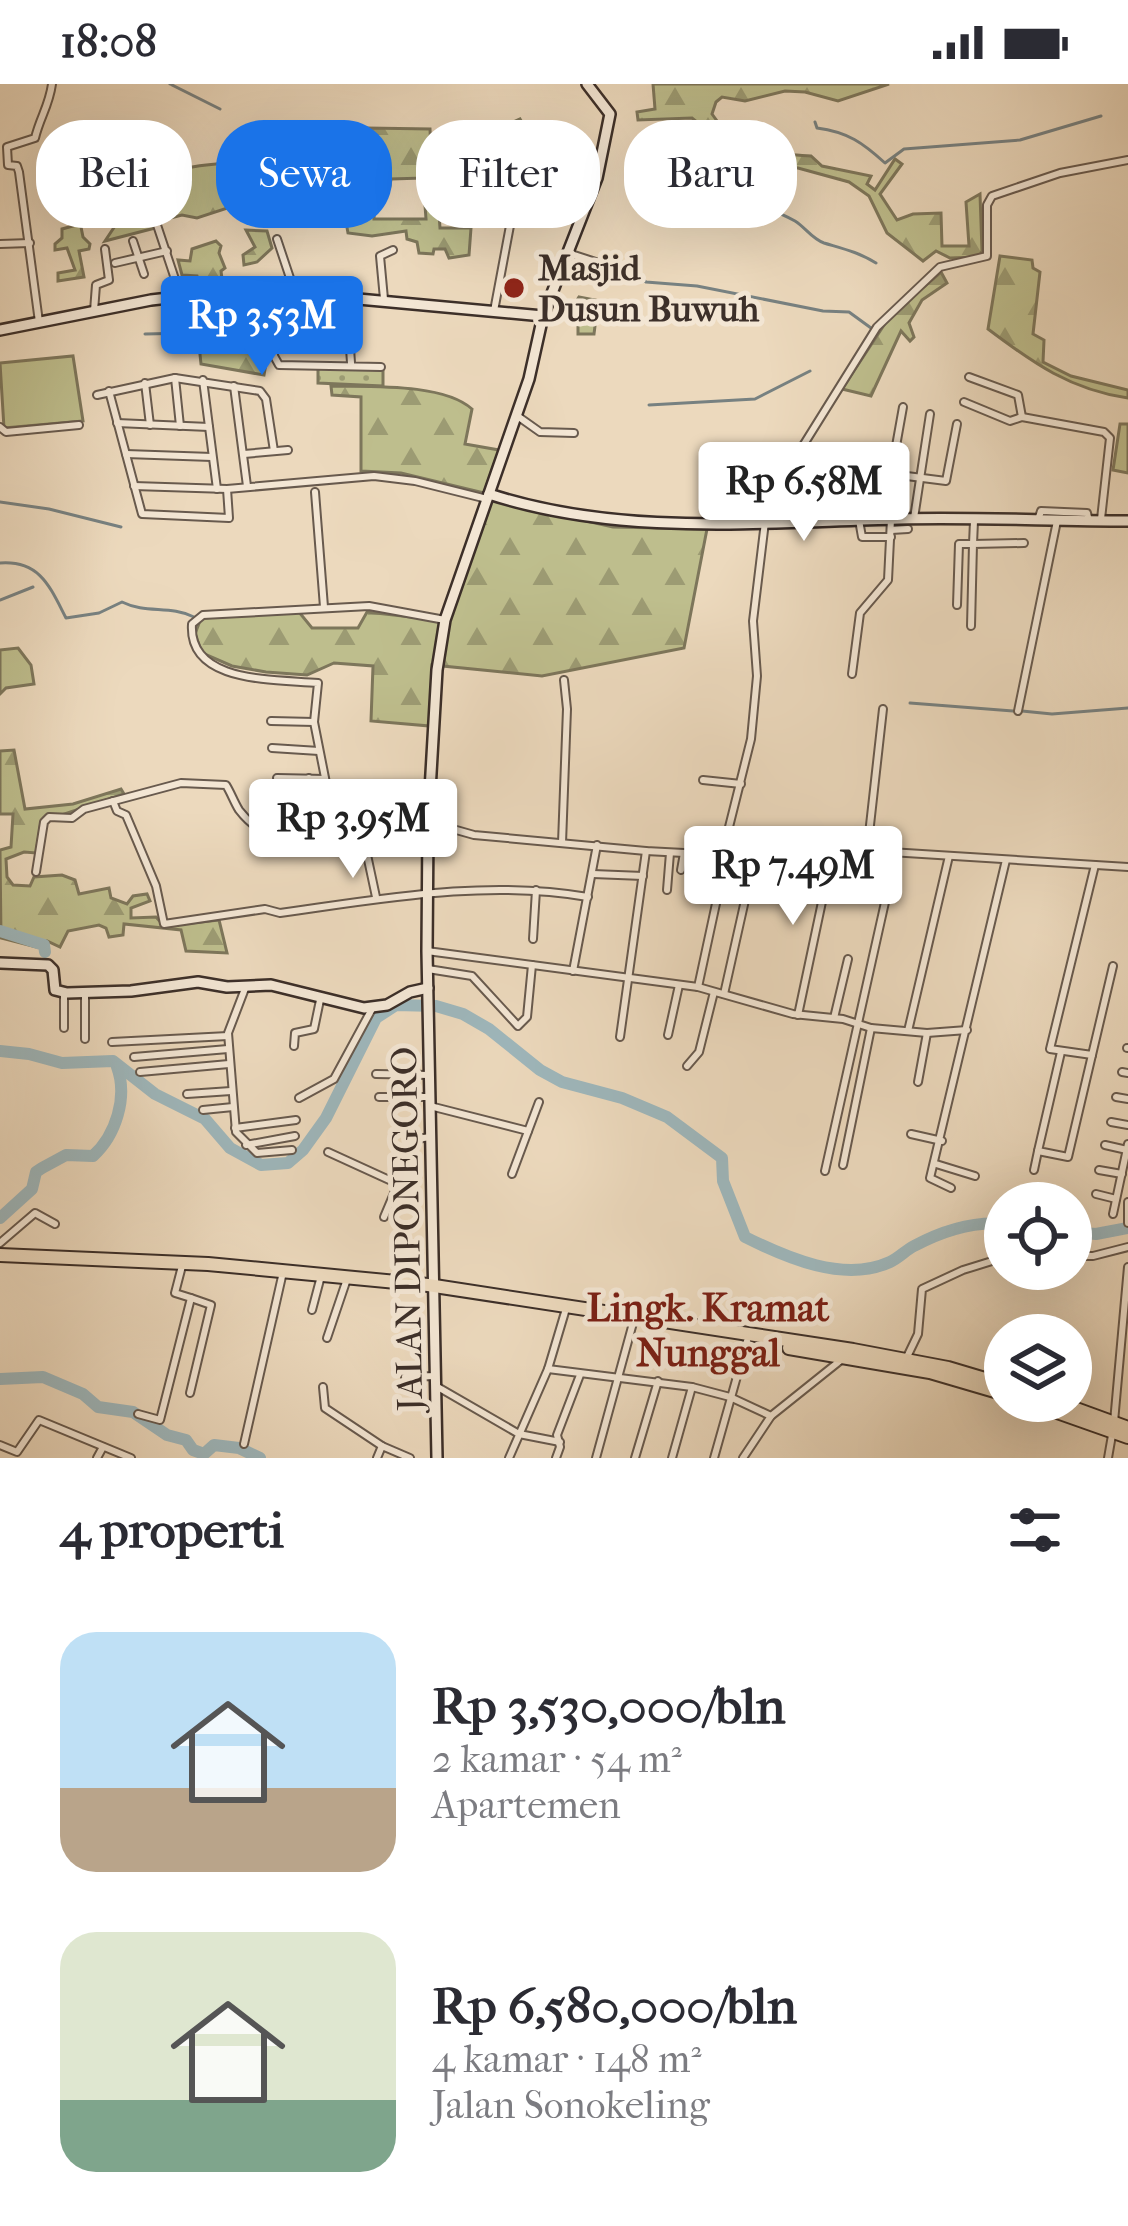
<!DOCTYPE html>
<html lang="id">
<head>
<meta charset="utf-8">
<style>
  body { margin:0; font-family:"IM FELL French Canon",serif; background:#f7f7f7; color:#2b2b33; height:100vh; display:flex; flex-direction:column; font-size:45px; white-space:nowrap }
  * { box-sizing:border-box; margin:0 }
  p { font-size:39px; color:#7c7c81 }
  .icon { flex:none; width:66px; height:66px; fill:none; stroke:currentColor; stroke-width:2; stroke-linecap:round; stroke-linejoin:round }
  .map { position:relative; height:1374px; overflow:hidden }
  .panel { display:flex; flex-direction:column; background:#fff; flex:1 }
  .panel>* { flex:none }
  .hud { position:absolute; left:36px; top:36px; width:1056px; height:108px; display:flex; gap:24px }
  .tools { position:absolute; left:984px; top:1098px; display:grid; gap:24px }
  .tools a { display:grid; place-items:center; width:108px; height:108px; border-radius:50%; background:#fff; box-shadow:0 12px 48px #0002; font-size:60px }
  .price { position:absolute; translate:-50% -102px; padding:0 27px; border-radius:12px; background:#fff; color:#222; font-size:39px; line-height:78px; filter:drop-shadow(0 3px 6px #0008) }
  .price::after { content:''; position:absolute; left:50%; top:72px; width:36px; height:27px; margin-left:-18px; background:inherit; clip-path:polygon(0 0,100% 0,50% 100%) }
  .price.on { background:#1a73e8; color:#fff }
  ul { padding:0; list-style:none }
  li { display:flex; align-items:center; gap:36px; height:300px; padding:0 60px }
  li span { display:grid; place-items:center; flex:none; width:336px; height:240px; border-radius:36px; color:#555 }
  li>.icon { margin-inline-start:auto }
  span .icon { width:144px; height:144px; fill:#fffc; stroke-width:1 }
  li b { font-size:51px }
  h2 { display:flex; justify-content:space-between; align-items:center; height:144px; padding:0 60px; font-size:51px }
  .tag { padding:0 42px; border-radius:48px; background:#fff; box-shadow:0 12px 48px #0002; font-size:42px; line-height:108px }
  .tag.on { background:#1a73e8; color:#fff }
  .status { display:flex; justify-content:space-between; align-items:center; height:84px; padding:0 60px; background:#fff; direction:ltr }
  .status svg { height:33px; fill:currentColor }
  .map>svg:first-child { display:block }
  .grass { fill:url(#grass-dots); stroke:#7d765b; stroke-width:3 }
  .forest { fill:url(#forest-firs); stroke:#7d765b; stroke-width:3; fill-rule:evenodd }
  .pitch { fill:#bebe8d; stroke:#7d765b; stroke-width:3 }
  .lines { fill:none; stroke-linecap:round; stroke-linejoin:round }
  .stream { stroke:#778181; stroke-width:3 }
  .river { stroke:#9eb7bc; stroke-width:12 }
  .street-casing { stroke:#685a4e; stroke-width:10 }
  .secondary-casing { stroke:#3c2f29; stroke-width:14 }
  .highway-casing { stroke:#3c2f29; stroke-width:16 }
  .street { stroke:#f3e6d4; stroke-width:6 }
  .secondary { stroke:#f3e6d4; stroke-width:9 }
  .highway { stroke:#ecd9bd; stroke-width:12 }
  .poi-dot { fill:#8f2418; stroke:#f3e6d4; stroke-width:4.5 }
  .labels { text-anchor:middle; stroke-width:10; stroke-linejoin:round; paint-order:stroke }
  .poi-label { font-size:36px; font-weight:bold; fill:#3c2f29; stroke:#f3e6d4; text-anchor:start }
  .street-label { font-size:36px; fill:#3c2f29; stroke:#f3e6d4 }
  .neighbourhood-label { font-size:39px; font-weight:bold; fill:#7a1f14; stroke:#f3e6d4 }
</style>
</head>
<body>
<div class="status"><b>18:08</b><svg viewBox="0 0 49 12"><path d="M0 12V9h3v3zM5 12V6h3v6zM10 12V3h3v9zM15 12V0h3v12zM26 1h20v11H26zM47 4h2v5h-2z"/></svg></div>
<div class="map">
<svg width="1128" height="1374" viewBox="0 0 1128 1374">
  <defs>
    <pattern id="grass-dots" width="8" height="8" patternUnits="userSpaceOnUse" patternTransform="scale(3)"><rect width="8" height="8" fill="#bebe8d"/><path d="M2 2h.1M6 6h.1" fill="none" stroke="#9c9b73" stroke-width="1.8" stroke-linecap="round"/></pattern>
    <pattern id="forest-firs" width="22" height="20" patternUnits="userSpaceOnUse" patternTransform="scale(3)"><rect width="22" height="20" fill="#bebe8d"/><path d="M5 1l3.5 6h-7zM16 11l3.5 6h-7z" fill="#9c9b73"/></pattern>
  </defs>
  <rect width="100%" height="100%" fill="#ecd9bd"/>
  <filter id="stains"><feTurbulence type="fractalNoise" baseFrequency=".00167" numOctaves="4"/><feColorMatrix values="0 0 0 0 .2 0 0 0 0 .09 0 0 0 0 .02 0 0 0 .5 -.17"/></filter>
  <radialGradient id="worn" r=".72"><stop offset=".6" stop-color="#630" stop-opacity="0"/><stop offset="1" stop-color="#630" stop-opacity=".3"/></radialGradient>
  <g class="grass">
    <path d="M254,208L295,212L296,229L287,230L288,245H272L271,222L255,223Z"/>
    <path d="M318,283L383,286V302L318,299Z"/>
  </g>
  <g class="forest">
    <path d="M653,0H889L838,17L805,8L785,7L745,17L722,13L716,18L712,30C743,75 764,68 811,72L822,82L871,92L867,100L875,106L895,75L902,80L880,110L897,136L913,130L941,129L942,162H969L966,118L980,110L982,167L979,173L950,174L936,167L923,177L887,149L869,112L849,98L798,84L750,81L692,34L638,36L637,28L655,25Z"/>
    <path d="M520,35L526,45L515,93L499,89L493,93L484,91L468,96L464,107L444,109L446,128L439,130L440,144H471L469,171L449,174L445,165H434L433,170L419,169L417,158L407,155L406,147L372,152L348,149L342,116L329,103L328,81L371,71L368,44L430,45L431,67L473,56ZM423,94L426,135H374L375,101L390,102L391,95Z"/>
    <path d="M72,67L81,96L114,87L119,96L83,105L85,110L97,111L98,117L89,120L79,133L83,153L90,160L89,165L79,167L84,193L58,197V189L75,186L67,164L55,166V160L62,154V145L73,142C75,114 66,94 59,68Z"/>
    <path d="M252,77L256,92L242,96L243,119L197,134L182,131L155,138V144L105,157L119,136L142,128L136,109C164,80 214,80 252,77Z"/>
    <path d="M540,82L565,88L559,115L544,130C529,124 517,119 519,102L530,100V91Z"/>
    <path d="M246,146L267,147L272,164L257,178L244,181L243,171L255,163Z"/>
    <path d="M216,157L221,162L219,169L225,184L221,187L223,203L201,206L197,192L182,191L178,176L190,177L192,165Z"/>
    <path d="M1000,172L1032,176L1033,184L1040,188L1033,250L1044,256L1043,278L1071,292L1128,306V314C1071,306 1033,279 988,245Z"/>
    <path d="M941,188L947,199L922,216L909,239L914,253L910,257L901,247L871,312L842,305L890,232Z"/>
    <path d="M254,208L256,222L271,221L272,245L264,291L201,280L198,251L190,246L192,237L208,236L210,228H240L239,210Z"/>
    <path d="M579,213L615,220L614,229L597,226L594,250H578V229L572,224Z"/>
    <path d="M331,302C370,303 443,299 472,325L465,360L499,366L484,409L401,389L361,387V313L332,311Z"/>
    <path d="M1120,340H1128V389L1113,386Z"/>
    <path d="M492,416L613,443L707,445L684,564L542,592L432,581L430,642L371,637L373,582L334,579L307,591L266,588L232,582L202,569L195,550L201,534L299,528L312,544H358L367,528L448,537L471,465Z"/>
    <path d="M18,564L31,581L34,600L6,604L0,610V566Z"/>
    <path d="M14,666L25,725L73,720L121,705L124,710L41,738L36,769L24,768L6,775L7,793L13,801L30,802L34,793L62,791L75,796L79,810L109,804L111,814L127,820L133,812L147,810L150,817L131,824V834L156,833L164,842L219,836L227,869L186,867L181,846L124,840L123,851L109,853L106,844L99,841L68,847L60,863L47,857L36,863L1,854L0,766L11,763L13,730H0V667Z"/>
  </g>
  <path class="pitch" d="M73,272L83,337L4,344L0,279Z"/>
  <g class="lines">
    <g class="stream">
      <path d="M170,0L220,25"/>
      <path d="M815,38L817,44C848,48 863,59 885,79L904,65L1020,56L1101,32"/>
      <path d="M654,86C699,109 750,112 795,137C805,143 812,155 824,159C844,165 858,168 876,179"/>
      <path d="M635,189L646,198L697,202L823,227L849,228L871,244"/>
      <path d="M145,250L191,249"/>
      <path d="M649,321L755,315L810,287"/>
      <path d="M0,418L49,425L121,443"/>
      <path d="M0,479C40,476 50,503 66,534L99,529L122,518C146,530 170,521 194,533"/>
      <path d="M0,516L33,503"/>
      <path d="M910,619L1013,627"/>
      <path d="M1022,627L1052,630L1128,624"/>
      <path d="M1128,1144V1145"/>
    </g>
    <g class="river">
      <path d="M0,847L44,861L45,868"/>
      <path d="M0,967L29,970L62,979L113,977L155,1010L205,1035L230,1064L261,1081L288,1079L303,1066L326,1034L376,934L396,921L436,922L463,930L489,945L540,986L562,998L622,1014L667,1033L722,1074L723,1097L745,1153C787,1174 844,1199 890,1178C899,1174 906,1166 914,1162C942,1147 974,1137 1005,1140"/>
      <path d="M0,1134L32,1105L36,1088L42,1084L66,1071L93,1072C116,1051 128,1013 117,983"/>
      <path d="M1071,1148L1096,1150L1128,1144"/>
      <path d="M0,1295L43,1293L83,1310L98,1323L133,1328L167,1351L186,1356L193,1366L204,1370L214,1361L239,1364L260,1374"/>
    </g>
    <defs>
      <g id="street">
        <path d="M146,108L181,213"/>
        <path d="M277,155L294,206"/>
        <path d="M133,157L144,190"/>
        <path d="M0,160L30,159"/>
        <path d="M568,169L608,182"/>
        <path d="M115,179L167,167"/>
        <path d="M309,211L310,250"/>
        <path d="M384,215L380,172L393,166"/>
        <path d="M94,227L96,201L109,196L105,165"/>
        <path d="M494,227L512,131"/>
        <path d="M39,238L19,88L17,82L8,81L7,63L35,54C40,33 49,22 52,0"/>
        <path d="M315,249V211"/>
        <path d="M351,279L349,249L278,250L273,254L274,272L279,281L381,283"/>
        <path d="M969,293L1018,311L1022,333"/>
        <path d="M175,294L180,342"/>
        <path d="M203,296L217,405"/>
        <path d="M145,299L150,341"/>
        <path d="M234,302L247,402"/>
        <path d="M109,307L142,430L229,434L227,405"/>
        <path d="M97,311L175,294L260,307L266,315L274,367"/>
        <path d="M964,318L1010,337L1022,333L1104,348L1110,354L1101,435"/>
        <path d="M903,323L891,390L946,397L957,340"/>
        <path d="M516,331L540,348L574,349"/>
        <path d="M117,339L209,343"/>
        <path d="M0,343L6,348L79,341"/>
        <path d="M126,370L212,373"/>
        <path d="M244,370L288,366"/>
        <path d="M134,402L227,405L374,392L415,397L487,415"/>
        <path d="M315,408L324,523"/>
        <path d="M914,434L930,330"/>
        <path d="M859,436L862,453H891"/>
        <path d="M1038,436L1041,427L1087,429L1089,437"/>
        <path d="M762,437L776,405L877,243L940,183L987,172V121L992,112L1060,89L1128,76"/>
        <path d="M891,446L908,445"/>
        <path d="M957,521L959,460H973L974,437"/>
        <path d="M971,542L973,460L1024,459"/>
        <path d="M852,590L860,529L888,496L891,435"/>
        <path d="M1018,627L1057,437"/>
        <path d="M271,637L314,638"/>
        <path d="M272,664L319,667"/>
        <path d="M277,694L325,695"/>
        <path d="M703,696L741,700"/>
        <path d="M328,709L314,638L318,599C275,595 188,600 192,540L203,531L369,522L445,536"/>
        <path d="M278,711L312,712L309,694"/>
        <path d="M113,717L117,727L126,731L156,802L164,840L265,825L280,829C381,815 486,795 588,813"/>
        <path d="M428,738L474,751L646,767L722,771L810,763L1128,783"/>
        <path d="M363,752L376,813"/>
        <path d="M562,759L567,625L564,596"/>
        <path d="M867,768L883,625"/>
        <path d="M1095,781L1050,965L1092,971L1113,882"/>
        <path d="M681,786L684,769"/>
        <path d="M36,788L44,738L49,733L72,734L84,725L181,699L226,701C231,709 234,718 239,726C283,784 369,751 428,741"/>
        <path d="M593,790L643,792"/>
        <path d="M667,806L670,769"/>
        <path d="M533,855L536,806"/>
        <path d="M427,867L698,903L793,930L843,935L871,944L927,949L967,946"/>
        <path d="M428,885L472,892L518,942L527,933L532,881"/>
        <path d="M573,887L597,761"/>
        <path d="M246,902L228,949L236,1048L257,1069L292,1066"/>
        <path d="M698,903L720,801L722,771L751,655L757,592L753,537L765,438"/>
        <path d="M724,910L756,767"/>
        <path d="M798,931L833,766"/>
        <path d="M834,934L848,875"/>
        <path d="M64,944V909"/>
        <path d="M908,947L949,772"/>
        <path d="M668,951L679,901"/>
        <path d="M620,953L646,767"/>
        <path d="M85,955V909"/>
        <path d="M112,958L228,952"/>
        <path d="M294,962L295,949L314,945L320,916"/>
        <path d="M1127,964H1128"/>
        <path d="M1061,968L1038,1067L1068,1073L1092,971"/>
        <path d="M134,973L228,965"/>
        <path d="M687,982L699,968L714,908"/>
        <path d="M140,988L229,980"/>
        <path d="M1122,988L1128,989"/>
        <path d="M376,990L430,991"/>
        <path d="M918,998L927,949"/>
        <path d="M187,1010L231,1007"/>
        <path d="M379,1013H430"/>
        <path d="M1116,1013L1128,1015"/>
        <path d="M299,1014L334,995L373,923"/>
        <path d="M430,1022L528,1047"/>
        <path d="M203,1026L233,1023"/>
        <path d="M1111,1038L1128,1041"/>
        <path d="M235,1044L296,1036"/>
        <path d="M911,1050L942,1057"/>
        <path d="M246,1061L295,1052"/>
        <path d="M1105,1061L1127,1066"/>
        <path d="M328,1068L398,1100"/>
        <path d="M936,1080L975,1092"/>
        <path d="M843,1081L871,944"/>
        <path d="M1034,1086L1038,1067"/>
        <path d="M1099,1086L1122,1090"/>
        <path d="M825,1087L896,769"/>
        <path d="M512,1090L539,1018"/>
        <path d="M951,1104L930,1094L1006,776"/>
        <path d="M1096,1110L1116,1115"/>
        <path d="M1128,1118V1139"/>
        <path d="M1113,1130L1128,1060"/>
        <path d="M384,1133L417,1055L430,1053"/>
        <path d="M0,1159L35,1129L55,1140"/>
        <path d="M1071,1172H1093L1128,1163"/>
        <path d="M312,1226L321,1192"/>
        <path d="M327,1254L347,1195"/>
        <path d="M906,1275L918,1250L922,1205L963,1186L1005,1173"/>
        <path d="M548,1285L692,1303L730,1313L771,1332"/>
        <path d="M405,1293L436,1292"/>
        <path d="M1000,1296L1001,1272"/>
        <path d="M436,1302L519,1350L560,1358"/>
        <path d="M323,1303L325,1324L382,1362"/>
        <path d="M190,1309L211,1221L191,1214"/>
        <path d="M138,1330L160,1336L191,1214L175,1209L182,1182"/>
        <path d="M1114,1338L1128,1183"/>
        <path d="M244,1360L283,1188"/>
        <path d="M0,1361L17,1368L39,1336L131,1374"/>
        <path d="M97,1374L103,1363"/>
        <path d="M377,1374L382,1362L410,1374"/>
        <path d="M509,1374L548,1285L565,1228"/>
        <path d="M556,1374L560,1363L557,1351L580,1291"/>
        <path d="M596,1374L633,1239"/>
        <path d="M635,1374L658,1297"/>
        <path d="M672,1374L692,1303"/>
        <path d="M714,1374L747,1257"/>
        <path d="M743,1374L771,1332L841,1276"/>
        <path d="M1108,1374L1112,1351"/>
      </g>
      <g id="secondary">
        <path d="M0,246L151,216L267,203L315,211L543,232"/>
        <path d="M489,410C621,453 762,438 899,435C975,433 1051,437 1128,437"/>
        <path d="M0,879L48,881L53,886L55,906L67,909L131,907L198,898L227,903L271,901L364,924L387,921L410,908L428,904"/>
        <path d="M437,1374L427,867L428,741L437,586L445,536L529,295L543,232L597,94L610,30L587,0"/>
      </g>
      <g id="highway">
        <path d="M0,1171L208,1180L428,1201L853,1266L948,1284L1005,1301"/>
        <path d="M789,1264L930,1288L1005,1310"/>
        <path d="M1026,1317L1128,1353"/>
        <path d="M1054,1317L1128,1344"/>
      </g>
    </defs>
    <use href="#street" class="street-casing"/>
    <use href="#secondary" class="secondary-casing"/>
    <use href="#highway" class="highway-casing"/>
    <use href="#street" class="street"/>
    <use href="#secondary" class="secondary"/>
    <use href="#highway" class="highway"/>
  </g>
  <circle class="poi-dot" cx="514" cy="204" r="12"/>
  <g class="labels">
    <g class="poi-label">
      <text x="538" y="196">Masjid<tspan x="538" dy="41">Dusun Buwuh</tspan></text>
    </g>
    <g class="street-label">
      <text transform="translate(406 1145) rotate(-91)" y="13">JALAN DIPONEGORO</text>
    </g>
    <g class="neighbourhood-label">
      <text x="708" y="1237">Lingk. Kramat<tspan x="708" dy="45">Nunggal</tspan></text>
    </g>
  </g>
  <rect width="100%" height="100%" filter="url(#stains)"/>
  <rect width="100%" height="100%" fill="url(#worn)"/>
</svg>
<div class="tools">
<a><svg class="icon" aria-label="locate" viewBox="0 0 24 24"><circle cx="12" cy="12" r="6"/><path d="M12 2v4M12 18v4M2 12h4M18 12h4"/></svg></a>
<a><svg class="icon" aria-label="layers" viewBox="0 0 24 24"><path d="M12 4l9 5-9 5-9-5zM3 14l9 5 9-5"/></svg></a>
</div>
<b class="price on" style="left:262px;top:294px">Rp 3.53M</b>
<b class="price" style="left:804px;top:460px">Rp 6.58M</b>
<b class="price" style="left:353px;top:797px">Rp 3.95M</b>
<b class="price" style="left:793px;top:844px">Rp 7.49M</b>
<div class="hud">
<a class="tag">Beli</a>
<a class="tag on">Sewa</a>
<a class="tag">Filter</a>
<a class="tag">Baru</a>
</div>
</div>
<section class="panel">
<h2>4 properti<svg class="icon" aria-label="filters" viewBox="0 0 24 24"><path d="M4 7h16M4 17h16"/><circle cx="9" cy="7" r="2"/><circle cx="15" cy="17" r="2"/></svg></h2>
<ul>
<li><span style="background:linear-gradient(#bfe0f5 65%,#b9a48a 0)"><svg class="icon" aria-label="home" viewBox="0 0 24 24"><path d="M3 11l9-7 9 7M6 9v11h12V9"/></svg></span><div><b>Rp 3,530,000/bln</b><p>2 kamar · 54 m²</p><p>Apartemen</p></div></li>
<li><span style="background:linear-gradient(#dfe7d0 70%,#7fa58c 0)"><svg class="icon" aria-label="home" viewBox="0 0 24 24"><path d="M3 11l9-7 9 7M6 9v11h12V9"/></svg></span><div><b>Rp 6,580,000/bln</b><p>4 kamar · 148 m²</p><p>Jalan Sonokeling</p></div></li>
</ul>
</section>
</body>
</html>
